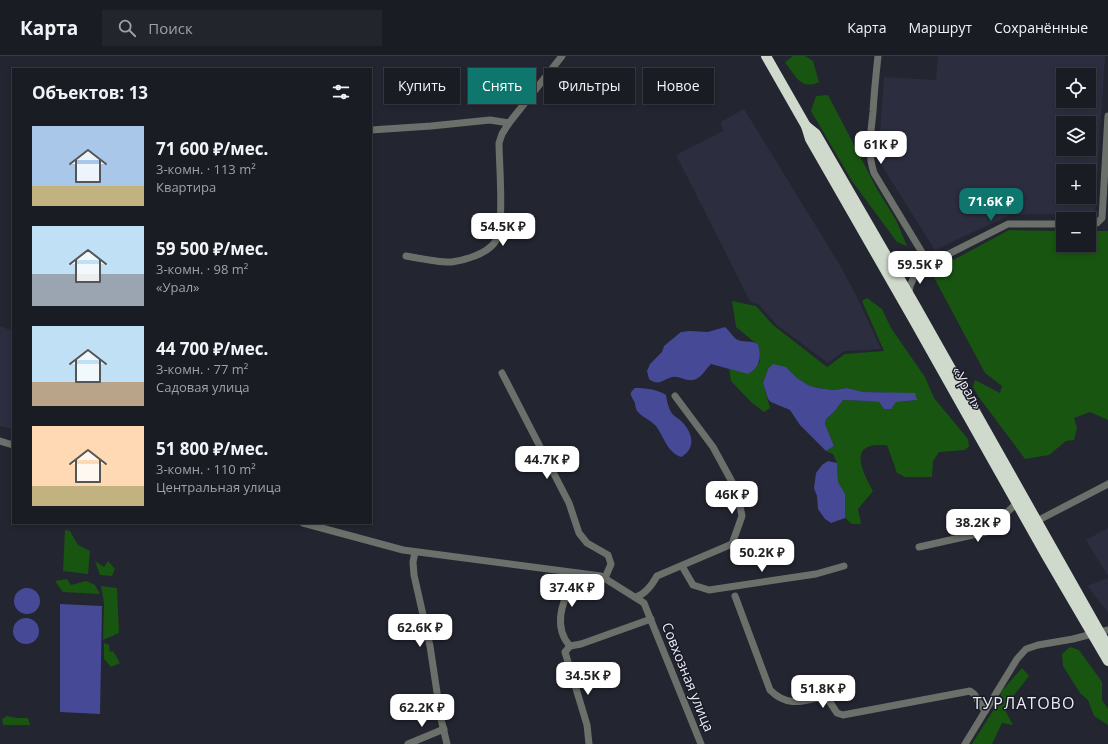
<!DOCTYPE html>
<html lang="ru">
<head>
<meta charset="utf-8">
<style>
  body { margin:0; font-family:"Open Sans",sans-serif; background:#23252c; color:#f1f3f6; height:100vh; display:flex; flex-direction:column; font-size:15px; white-space:nowrap }
  * { box-sizing:border-box; margin:0 }
  p { font-size:13px; color:#9fa1a6 }
  .icon { flex:none; width:22px; height:22px; fill:none; stroke:currentColor; stroke-width:2; stroke-linecap:round; stroke-linejoin:round }
  .map { position:relative; flex:1; overflow:hidden }
  .side { position:absolute; left:12px; top:12px; width:360px; height:456px; display:flex; flex-direction:column; background:#1a1c24; border-radius:0px; box-shadow:0 2px 6px #0003,0 0 0 1px #383a41 }
  .side>* { flex:none }
  .top-card { position:absolute; left:384px; top:12px; width:380px; height:36px; display:flex; gap:8px }
  .tools { position:absolute; left:1056px; top:12px; display:grid; gap:8px }
  .tools a { display:grid; place-items:center; width:40px; height:40px; border-radius:0px; background:#1a1c24; box-shadow:0 2px 6px #0003,0 0 0 1px #383a41; font-size:20px }
  .price { position:absolute; translate:-50% -34px; padding:0 9px; border-radius:8px; background:#fff; color:#222; font-size:13px; line-height:26px; filter:drop-shadow(0 1px 2px #0008) }
  .price::after { content:''; position:absolute; left:50%; top:24px; width:12px; height:9px; margin-left:-6px; background:inherit; clip-path:polygon(0 0,100% 0,50% 100%) }
  .price.active { background:#0f766e; color:#fff }
  ul { padding:0; list-style:none }
  li { display:flex; align-items:center; gap:12px; height:100px; padding:0 20px }
  li span { display:grid; place-items:center; flex:none; width:112px; height:80px; border-radius:0px; color:#555 }
  li>.icon { margin-inline-start:auto }
  span .icon { width:48px; height:48px; fill:#fffc; stroke-width:1 }
  li b { font-size:17px }
  h2 { display:flex; justify-content:space-between; align-items:center; height:48px; padding:0 20px; font-size:17px }
  .chip { padding:0 14px; border-radius:0px; background:#1a1c24; box-shadow:0 2px 6px #0003,0 0 0 1px #383a41; font-size:14px; line-height:36px }
  .chip.active { background:#0f766e; color:#fff }
  header { display:flex; align-items:center; gap:24px; box-sizing:border-box; height:56px; padding:0 20px; background:#1a1c24; border-bottom:1px solid #383a41 }
  header strong { font-size:19px }
  nav { display:flex; gap:22px; margin-inline-start:auto; font-size:14px }
  .search { width:280px; height:36px; background:#23252c; display:flex; align-items:center; gap:10px; box-sizing:border-box; padding:0 14px; border-radius:0px; color:#9fa1a6; font-size:15px }
  .map>svg:first-child { display:block }
  .built { fill:#2c2e3f; fill-rule:evenodd }
  .green { fill:#185510 }
  .water { fill:#464a96 }
  .lines { fill:none; stroke-linecap:round; stroke-linejoin:round }
  .minor { stroke:#6c706b; stroke-width:7 }
  .highway { stroke:#cfdacd; stroke-width:10 }
  .labels { text-anchor:middle; stroke-width:3; stroke-linejoin:round; paint-order:stroke }
  .street-label { font-size:14px; fill:#eaebf3; stroke:#1a1b26 }
  .quarter-label { font-size:16px; letter-spacing:1px; fill:#eaebf3; stroke:#1a1b26 }
</style>
</head>
<body>
<header>
<strong>Карта</strong>
<div class="search"><svg class="icon" aria-label="search" viewBox="0 0 24 24"><circle cx="10" cy="10" r="6"/><path d="M15 15l6 6"/></svg>Поиск</div>
<nav><a>Карта</a><a>Маршрут</a><a>Сохранённые</a></nav>
</header>
<div class="map">
<svg width="1108" height="688" viewBox="0 0 1108 688">
  <rect width="100%" height="100%" fill="#232530"/>
  <g class="built">
    <path d="M938,0H1105L1095,157L1010,159L935,194L878,104L884,21L936,24ZM1063,19H1089V45H1063ZM1063,67H1089V93H1063ZM1063,115H1089V141H1063Z"/>
    <path d="M744,53L841,211L857,241L881,293L844,295L828,307L777,269L759,249L750,245L676,99L723,75L721,66Z"/>
    <path d="M0,270L13,275V373L0,370Z"/>
    <path d="M1108,472V520L1086,484Z"/>
    <path d="M1108,522V556L1087,530Z"/>
  </g>
  <g class="green">
    <path d="M793,0H805L813,5L819,26C801,35 795,19 785,6Z"/>
    <path d="M828,39L877,133L896,164L907,190L897,186L852,125L811,55L816,40Z"/>
    <path d="M1009,174L1063,175V189H1089V175H1108V364L1090,356L1074,362L1077,372L1074,384L1066,385L1049,399L1025,403L978,340L973,331L975,324L1000,337L1002,330L985,317L931,216Z"/>
    <path d="M867,242L882,253L891,272L925,321L934,342L968,383L969,390L965,394L939,396L933,405L932,421H905L897,417L887,389C883,389 879,389 875,389C848,392 866,422 873,435L858,453L861,468H852L845,462V438L838,426L837,407L833,398L826,395L834,390L825,368L826,363L834,356L843,344L868,345L879,346L884,353L896,346L917,344L902,337H889L879,336H863L847,332L834,334L817,332L808,329L797,322L786,311L768,313L763,327L770,352L764,356L751,346L731,325L729,312L748,318L760,306L758,288L753,285L736,271L732,245L756,250L773,269L827,311L845,298L884,295L862,245Z"/>
    <path d="M65,474L70,475L78,489L90,495L88,518L63,515Z"/>
    <path d="M95,505L104,511L108,505L115,513L112,520L100,519Z"/>
    <path d="M67,523L71,529L86,525L95,529L100,538L63,536L55,525Z"/>
    <path d="M101,530L117,532L119,577L103,584L104,547Z"/>
    <path d="M104,587L109,589L110,596L113,595L120,607L111,611L104,603Z"/>
    <path d="M1070,591L1079,594L1102,626V644L1108,653V669L1094,660L1088,644L1080,637L1063,610L1062,598Z"/>
    <path d="M1022,612L1029,620L1004,652L1013,669L1002,667L992,688H972L996,650L1004,648L1000,637Z"/>
    <path d="M7,660L17,662H28L30,669H3L2,663Z"/>
  </g>
  <g class="water">
    <path d="M725,271C729,274 732,280 736,283C743,287 751,284 758,288C761,302 761,310 748,318L711,308C705,314 699,326 689,324C684,324 678,320 673,321C662,323 660,331 649,323L647,315L650,308L662,296L664,290L681,276L690,275L708,276Z"/>
    <path d="M773,308L786,311L797,322L808,329L817,332L834,334L847,332L863,336L915,337L917,344L896,346L891,353H884L879,346L867,345L843,344L834,356L826,363L825,368L834,390L826,395L800,369L790,354L771,346L768,343L763,327L768,313Z"/>
    <path d="M635,332C645,332 657,333 666,339C667,345 668,351 671,356C674,361 680,363 683,367C693,378 696,393 681,401C667,396 664,381 656,370C651,364 643,362 638,356C635,353 636,349 634,345C630,338 629,337 635,332Z"/>
    <path d="M828,405L837,407L838,426L845,438V462L831,467L825,463L818,453L817,440L814,432L816,417L822,409Z"/>
    <circle cx="27" cy="545" r="13"/>
    <path d="M60,548L102,550L100,658L60,656Z"/>
    <circle cx="26" cy="575" r="13"/>
  </g>
  <g class="lines">
    <g class="minor">
      <path d="M878,0C876,19 874,37 873,56C871,76 867,97 874,117L929,208"/>
      <path d="M371,74L431,70L490,64L509,67"/>
      <path d="M1089,167H1097L1102,162L1108,60"/>
      <path d="M406,200C417,202 442,207 452,206C465,204 487,198 495,186C505,173 499,106 499,87L502,78L509,67L562,0"/>
      <path d="M892,208L903,212L917,214L1008,168H1063"/>
      <path d="M909,238L910,230L917,214"/>
      <path d="M502,317L569,447L579,477L587,487L608,499L611,508L605,522"/>
      <path d="M0,385L13,389"/>
      <path d="M1037,465L1108,428"/>
      <path d="M303,467L403,494L601,520L644,547L701,688"/>
      <path d="M919,491L986,476L1017,447"/>
      <path d="M415,496L413,506L414,519L430,590L441,663L447,688"/>
      <path d="M682,510L693,529L709,534L816,518L844,510"/>
      <path d="M735,540L770,634C788,652 803,645 826,640L837,657L843,659L970,635L974,638L985,655"/>
      <path d="M636,541C646,538 652,529 657,520L732,488L742,460L737,435L713,391L675,340"/>
      <path d="M570,590L565,596L587,669L589,688"/>
      <path d="M570,590L581,588L651,563"/>
      <path d="M570,590C550,568 566,540 575,517"/>
      <path d="M408,688L444,673"/>
      <path d="M965,688L1017,603L1026,593L1038,589L1073,583L1108,574"/>
    </g>
    <g class="highway">
      <path d="M766,0L806,70L810,83L912,261L1046,499L1108,605"/>
      <path d="M806,70L816,78L915,249L1108,591"/>
    </g>
  </g>
  <g class="labels">
    <g class="street-label">
      <text transform="translate(967 332) rotate(61)" y="5">«Урал»</text>
      <text transform="translate(688 621) rotate(68)" y="5">Совхозная улица</text>
    </g>
    <g class="quarter-label">
      <text x="1024" y="653">ТУРЛАТОВО</text>
    </g>
  </g>
</svg>
<div class="tools">
<a><svg class="icon" aria-label="locate" viewBox="0 0 24 24"><circle cx="12" cy="12" r="6"/><path d="M12 2v4M12 18v4M2 12h4M18 12h4"/></svg></a>
<a><svg class="icon" aria-label="layers" viewBox="0 0 24 24"><path d="M12 4l9 5-9 5-9-5zM3 14l9 5 9-5"/></svg></a>
<a>+</a>
<a>−</a>
</div>
<b class="price" style="left:881px;top:109px">61K ₽</b>
<b class="price active" style="left:991px;top:166px">71.6K ₽</b>
<b class="price" style="left:503px;top:191px">54.5K ₽</b>
<b class="price" style="left:920px;top:229px">59.5K ₽</b>
<b class="price" style="left:547px;top:424px">44.7K ₽</b>
<b class="price" style="left:732px;top:459px">46K ₽</b>
<b class="price" style="left:978px;top:487px">38.2K ₽</b>
<b class="price" style="left:762px;top:517px">50.2K ₽</b>
<b class="price" style="left:572px;top:552px">37.4K ₽</b>
<b class="price" style="left:420px;top:592px">62.6K ₽</b>
<b class="price" style="left:588px;top:640px">34.5K ₽</b>
<b class="price" style="left:823px;top:653px">51.8K ₽</b>
<b class="price" style="left:422px;top:672px">62.2K ₽</b>
<div class="top-card">
<a class="chip">Купить</a>
<a class="chip active">Снять</a>
<a class="chip">Фильтры</a>
<a class="chip">Новое</a>
</div>
<section class="side">
<h2>Объектов: 13<svg class="icon" aria-label="filters" viewBox="0 0 24 24"><path d="M4 7h16M4 17h16"/><circle cx="9" cy="7" r="2"/><circle cx="15" cy="17" r="2"/></svg></h2>
<ul>
<li><span style="background:linear-gradient(#a9c7e8 75%,#c2b280 0)"><svg class="icon" aria-label="home" viewBox="0 0 24 24"><path d="M3 11l9-7 9 7M6 9v11h12V9"/></svg></span><div><b>71 600 ₽/мес.</b><p>3-комн. · 113 m²</p><p>Квартира</p></div></li>
<li><span style="background:linear-gradient(#bfe0f5 60%,#9aa5b1 0)"><svg class="icon" aria-label="home" viewBox="0 0 24 24"><path d="M3 11l9-7 9 7M6 9v11h12V9"/></svg></span><div><b>59 500 ₽/мес.</b><p>3-комн. · 98 m²</p><p>«Урал»</p></div></li>
<li><span style="background:linear-gradient(#bfe0f5 70%,#b9a48a 0)"><svg class="icon" aria-label="home" viewBox="0 0 24 24"><path d="M3 11l9-7 9 7M6 9v11h12V9"/></svg></span><div><b>44 700 ₽/мес.</b><p>3-комн. · 77 m²</p><p>Садовая улица</p></div></li>
<li><span style="background:linear-gradient(#ffd9b3 75%,#c2b280 0)"><svg class="icon" aria-label="home" viewBox="0 0 24 24"><path d="M3 11l9-7 9 7M6 9v11h12V9"/></svg></span><div><b>51 800 ₽/мес.</b><p>3-комн. · 110 m²</p><p>Центральная улица</p></div></li>
</ul>
</section>
</div>
</body>
</html>
